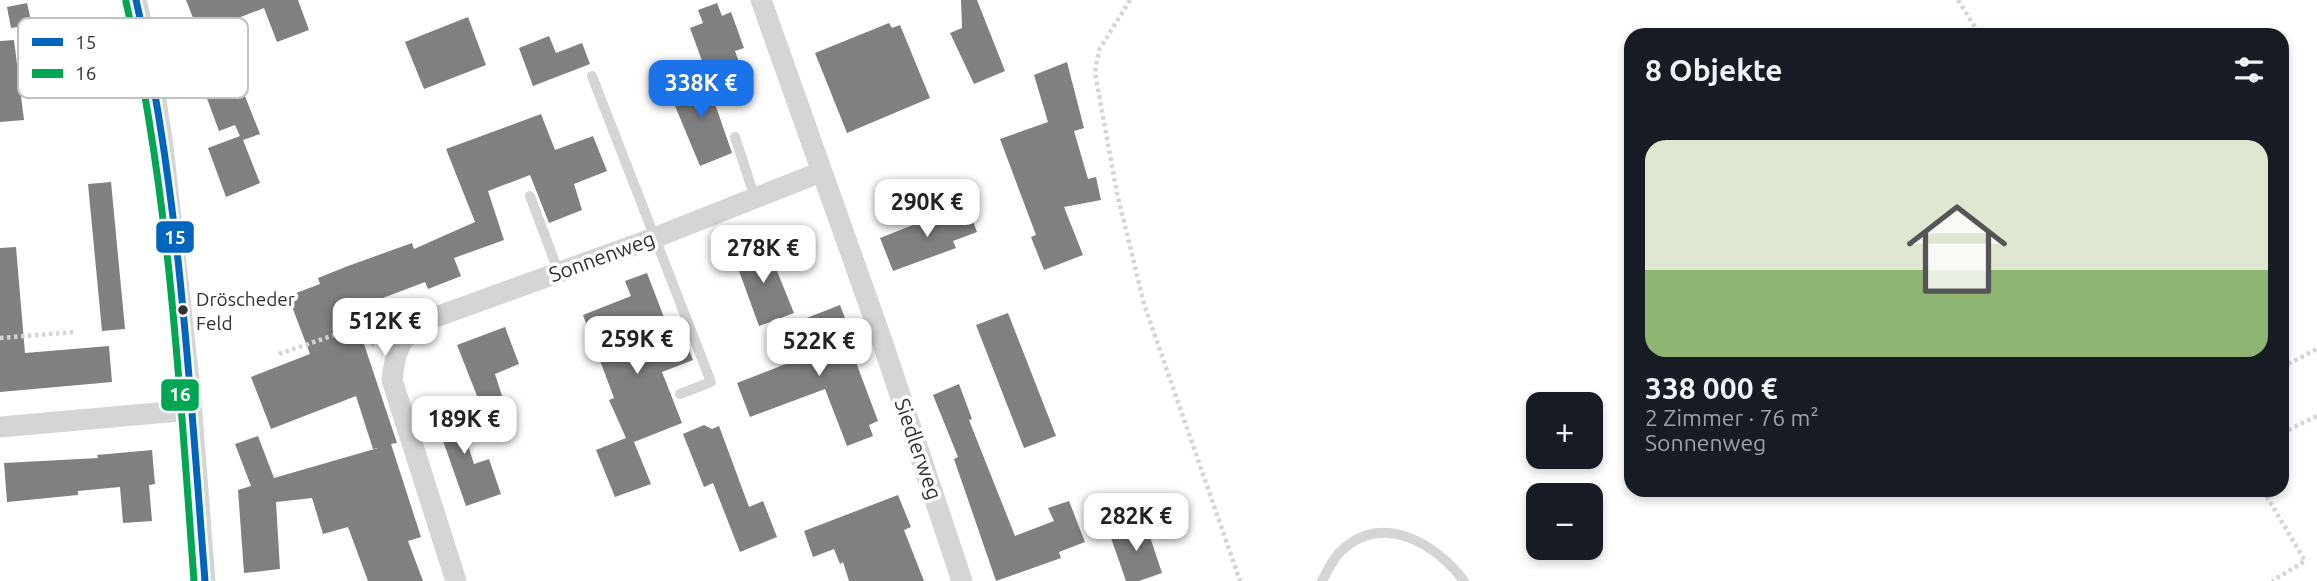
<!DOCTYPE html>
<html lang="de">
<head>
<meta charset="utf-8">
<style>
  body { margin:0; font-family:Ubuntu,sans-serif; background:#20242c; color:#f1f3f6; height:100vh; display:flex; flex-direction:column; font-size:26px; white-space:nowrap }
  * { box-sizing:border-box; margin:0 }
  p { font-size:23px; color:#9ea1a6 }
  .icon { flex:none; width:38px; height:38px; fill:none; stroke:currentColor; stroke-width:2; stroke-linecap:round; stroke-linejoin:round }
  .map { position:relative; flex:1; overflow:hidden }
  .details { position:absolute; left:1624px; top:28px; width:665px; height:469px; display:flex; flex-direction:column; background:#171b24; border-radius:21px; box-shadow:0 4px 10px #0003 }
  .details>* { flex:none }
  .controls { position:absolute; left:1526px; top:392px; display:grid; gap:14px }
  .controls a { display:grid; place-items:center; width:77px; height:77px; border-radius:14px; background:#171b24; box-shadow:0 4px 10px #0003; font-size:35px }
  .price { position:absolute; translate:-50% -60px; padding:0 16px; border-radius:14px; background:#fff; color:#222; font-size:23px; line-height:46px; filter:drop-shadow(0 2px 4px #0008) }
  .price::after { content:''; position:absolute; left:50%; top:42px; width:21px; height:16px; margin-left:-10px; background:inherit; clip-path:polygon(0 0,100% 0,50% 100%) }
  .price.on { background:#1a73e8; color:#fff }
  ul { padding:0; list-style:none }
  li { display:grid; align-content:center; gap:14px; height:371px; padding:0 21px }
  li+li { border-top:2px solid #363941 }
  li span { display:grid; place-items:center; height:217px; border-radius:21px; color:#555 }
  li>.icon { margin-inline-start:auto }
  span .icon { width:126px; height:126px; fill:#fffc; stroke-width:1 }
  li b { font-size:30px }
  h2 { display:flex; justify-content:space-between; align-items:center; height:84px; padding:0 21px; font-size:30px }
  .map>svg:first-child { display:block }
  .building { fill:#808080 }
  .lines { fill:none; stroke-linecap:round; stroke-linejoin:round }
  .path { stroke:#d5d5d5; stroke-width:4.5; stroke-dasharray:3.5 3.5; stroke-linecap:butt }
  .service { stroke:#d5d5d5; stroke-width:10 }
  .minor { stroke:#d5d5d5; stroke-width:21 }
  .bus-1-casing { stroke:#fff; stroke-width:12 }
  .bus-2-casing { stroke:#fff; stroke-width:12 }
  .bus-1 { stroke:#0065bd; stroke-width:7 }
  .bus-2 { stroke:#00a651; stroke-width:7 }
  .bus-dot { fill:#313131; stroke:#fff; stroke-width:2.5 }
  .labels { text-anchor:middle; stroke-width:7; stroke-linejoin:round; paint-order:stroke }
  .bus-label { font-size:19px; fill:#313131; stroke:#fff; text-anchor:start }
  .street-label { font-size:21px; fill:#313131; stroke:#fff }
  .key { fill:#fff; stroke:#c1c1c1; stroke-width:2 }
  .key-label { font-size:19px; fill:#313131 }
  .line-badge { stroke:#fff; stroke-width:2.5 }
  .badge-label { font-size:19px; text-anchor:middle; font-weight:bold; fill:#fff }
</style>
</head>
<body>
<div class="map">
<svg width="2317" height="581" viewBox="0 0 2317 581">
  <rect width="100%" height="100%" fill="#fff"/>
  <g class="building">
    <path d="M186,0H298L309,30L277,42L264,8L223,24L245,79L239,81L260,134L243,140L260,183L226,197L208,148L240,136L235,125L219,131L205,93L220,87Z"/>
    <path d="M961,0H977L1005,71L974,84L950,33L962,28Z"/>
    <path d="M27,3L32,25L11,28L7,7Z"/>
    <path d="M717,3L722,16L731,12L744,48L735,51L744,76L712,88L690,28L703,23L698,10Z"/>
    <path d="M468,17L486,65L424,89L405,42Z"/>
    <path d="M889,23L892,28L900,25L930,98L847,133L815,53Z"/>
    <path d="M549,36L556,53L582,43L590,64L533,86L519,48Z"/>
    <path d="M14,40L24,120L0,122V41Z"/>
    <path d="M1067,62L1084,128L1074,131L1088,179L1096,177L1101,200L1064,207L1083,255L1044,270L1031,237L1036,235L1000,139L1048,122L1034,75Z"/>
    <path d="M705,75L732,153L700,166L668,89Z"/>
    <path d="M541,114L555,150L593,136L607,171L574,184L582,210L549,223L530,175L488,191L504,240L454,258L461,276L428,289L425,282L367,304L379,324L360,332L397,443L391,444L421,537L408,541L423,581H368L348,527L323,534L312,498L276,502L280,569L244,573L238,490L251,486L235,444L258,436L274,478L378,448L373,449L356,396L271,429L251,377L310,354L288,296L320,284L318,278L348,266L412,243L414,249L475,222L446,149Z"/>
    <path d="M111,182L125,329L102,331L88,184Z"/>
    <path d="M969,210L977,232L953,241L956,248L893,271L880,238L946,212L949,218Z"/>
    <path d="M766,244L794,313L759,326L734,257Z"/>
    <path d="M16,247L25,353L109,346L112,382L0,392V248Z"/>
    <path d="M647,273L665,320L676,316L693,360L662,372L682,423L634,442L651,484L615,497L596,450L626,438L609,400L614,398L583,315L631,296L625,281Z"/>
    <path d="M840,305L853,339L848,341L878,421L869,425L873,436L847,446L825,389L750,417L737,383L812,354L799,321Z"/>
    <path d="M1008,313L1056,436L1024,448L976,325Z"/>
    <path d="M505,327L519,364L495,374L503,399L481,406L457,345Z"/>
    <path d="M959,384L972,419L969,420L1015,536L1054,521L1048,508L1069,501L1085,542L1059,552L1061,558L996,581L954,459L958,457L933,395Z"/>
    <path d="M452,396L474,464L489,459L501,494L466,506L430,404Z"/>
    <path d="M704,425L712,429L719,426L749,507L763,501L777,537L740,552L713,483L704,487L683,434Z"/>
    <path d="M152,450L155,484L149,485L152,521L123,523L120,487L78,491V495L7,502L4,463L98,458L97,455Z"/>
    <path d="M898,495L911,527L904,530L924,581H849L843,562L840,564L834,549L813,557L804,531Z"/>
    <path d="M1145,522L1162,573L1139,581H1126L1110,535Z"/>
  </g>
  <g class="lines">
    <g class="path">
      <path d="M1130,0L1099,50L1095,73L1117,193L1144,304L1240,581"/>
      <path d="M1958,0L1980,35"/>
      <path d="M0,338L75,332"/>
      <path d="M279,354L343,332L377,346"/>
      <path d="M2282,367L2317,349"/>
      <path d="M2282,433L2317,416"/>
      <path d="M2263,490L2305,561L2272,581"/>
    </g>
    <g class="service">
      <path d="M592,76L711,382L680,394"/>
      <path d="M735,137L755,198"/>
      <path d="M530,196L559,273"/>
      <path d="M1322,581C1327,572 1332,561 1339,553C1381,511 1434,542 1464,581"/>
    </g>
    <g class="minor">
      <path d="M136,0L149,56L163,146L190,389L205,581"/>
      <path d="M761,0L881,338L962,581"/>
      <path d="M0,427L191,410"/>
      <path d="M456,581L392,380C395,353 399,338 422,322L654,238L821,172"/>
    </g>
    <defs>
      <path id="bus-1" d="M136,0C179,186 190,390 205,581"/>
      <path id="bus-2" d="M126,2C169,188 180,391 194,581"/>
    </defs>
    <use href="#bus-1" class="bus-1-casing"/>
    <use href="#bus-2" class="bus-2-casing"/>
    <use href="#bus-1" class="bus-1"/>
    <use href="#bus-2" class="bus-2"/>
  </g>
  <circle class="bus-dot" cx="183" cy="310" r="6"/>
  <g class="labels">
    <g class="bus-label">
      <text x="196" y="306">Dröscheder<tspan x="196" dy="24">Feld</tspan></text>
    </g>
    <g class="street-label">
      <text transform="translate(602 257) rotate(-20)" y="7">Sonnenweg</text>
      <text transform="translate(918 449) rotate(71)" y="7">Siedlerweg</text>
    </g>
  </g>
  <rect x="18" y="18" width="230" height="80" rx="10" class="key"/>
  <rect x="32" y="38" width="31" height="8" fill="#0065bd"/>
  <rect x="32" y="69" width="31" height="9" fill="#00a651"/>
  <g class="key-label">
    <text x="75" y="49">15</text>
    <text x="75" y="80">16</text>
  </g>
  <g class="line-badge">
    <rect x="155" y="220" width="40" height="34" rx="7" fill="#0065bd"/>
    <rect x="160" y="378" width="40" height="34" rx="7" fill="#00a651"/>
  </g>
  <g class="badge-label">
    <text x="175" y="244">15</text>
    <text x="180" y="401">16</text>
  </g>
</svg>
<div class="controls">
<a>+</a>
<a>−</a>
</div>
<b class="price on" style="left:701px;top:120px">338K €</b>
<b class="price" style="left:927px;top:239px">290K €</b>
<b class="price" style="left:763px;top:285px">278K €</b>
<b class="price" style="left:385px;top:358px">512K €</b>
<b class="price" style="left:637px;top:376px">259K €</b>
<b class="price" style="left:819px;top:378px">522K €</b>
<b class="price" style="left:464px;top:456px">189K €</b>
<b class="price" style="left:1136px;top:553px">282K €</b>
<section class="details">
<h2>8 Objekte<svg class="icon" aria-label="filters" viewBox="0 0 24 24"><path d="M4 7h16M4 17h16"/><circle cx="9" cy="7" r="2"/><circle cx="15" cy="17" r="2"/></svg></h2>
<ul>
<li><span style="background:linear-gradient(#dfe7d0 60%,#8fb573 0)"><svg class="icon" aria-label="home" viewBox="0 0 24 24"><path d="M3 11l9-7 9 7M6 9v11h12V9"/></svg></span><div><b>338 000 €</b><p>2 Zimmer · 76 m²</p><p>Sonnenweg</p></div></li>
</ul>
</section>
</div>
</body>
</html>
